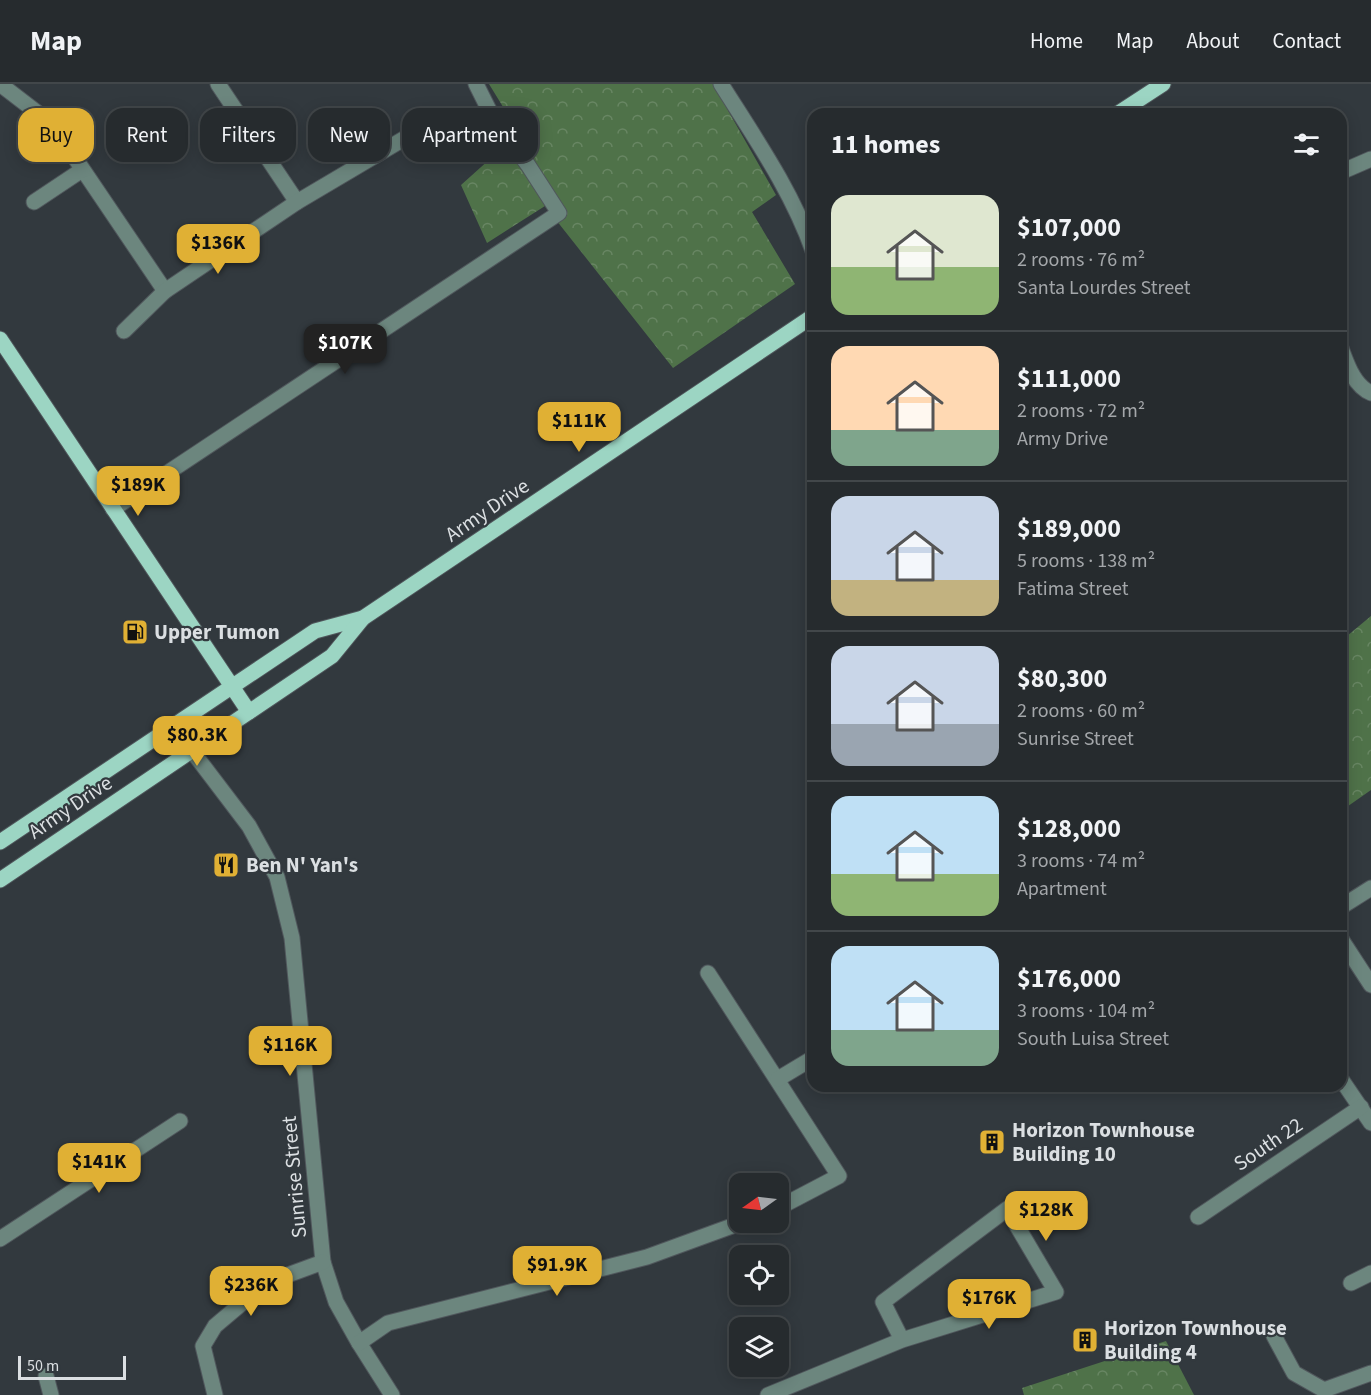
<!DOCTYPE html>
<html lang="en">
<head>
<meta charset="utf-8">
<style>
  body { margin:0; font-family:"Source Sans 3",sans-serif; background:#32373a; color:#f1f3f6; height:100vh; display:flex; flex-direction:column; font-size:22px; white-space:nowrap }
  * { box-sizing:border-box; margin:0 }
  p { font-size:20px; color:#a4a7aa }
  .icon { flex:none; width:33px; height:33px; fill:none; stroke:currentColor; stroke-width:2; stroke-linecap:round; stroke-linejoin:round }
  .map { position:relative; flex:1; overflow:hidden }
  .details { position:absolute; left:807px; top:24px; width:540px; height:984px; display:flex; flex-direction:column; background:#262b2e; border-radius:18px; box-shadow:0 3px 15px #0003,0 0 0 2px #42474a }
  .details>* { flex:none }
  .banner { position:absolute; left:18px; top:24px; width:570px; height:54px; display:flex; gap:12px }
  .needle { width:39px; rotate:256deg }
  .controls { position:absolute; left:729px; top:1089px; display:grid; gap:12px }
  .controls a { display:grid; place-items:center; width:60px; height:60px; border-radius:12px; background:#262b2e; box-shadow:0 3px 15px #0003,0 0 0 2px #42474a; font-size:30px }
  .scale { position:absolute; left:18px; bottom:15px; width:108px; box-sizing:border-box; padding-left:6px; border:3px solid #dbdfe2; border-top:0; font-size:16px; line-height:21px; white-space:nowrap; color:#dbdfe2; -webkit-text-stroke:4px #32393e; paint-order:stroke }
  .price { position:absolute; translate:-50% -51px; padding:0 14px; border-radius:12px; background:#e0b034; color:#111; font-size:20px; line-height:39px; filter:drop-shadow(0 2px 3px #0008) }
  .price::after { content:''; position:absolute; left:50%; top:36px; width:18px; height:14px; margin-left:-9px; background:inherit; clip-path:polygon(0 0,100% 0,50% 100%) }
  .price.on { background:#222; color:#fff }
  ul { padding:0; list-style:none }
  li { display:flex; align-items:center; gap:18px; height:150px; padding:0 24px }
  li+li { border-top:2px solid #42474a }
  li span { display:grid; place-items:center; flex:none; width:168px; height:120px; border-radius:18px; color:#555 }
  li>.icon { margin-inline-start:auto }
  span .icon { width:72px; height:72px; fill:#fffc; stroke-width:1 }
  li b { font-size:26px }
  h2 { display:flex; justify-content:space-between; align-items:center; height:72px; padding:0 24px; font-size:26px }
  .chip { padding:0 21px; border-radius:18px; background:#262b2e; box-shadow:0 3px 15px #0003,0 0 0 2px #42474a; font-size:21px; line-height:54px }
  .chip.on { background:#e0b034; color:#111 }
  header { display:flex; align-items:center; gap:36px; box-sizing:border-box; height:84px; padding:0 30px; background:#262b2e; border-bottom:2px solid #42474a }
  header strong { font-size:28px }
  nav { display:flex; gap:33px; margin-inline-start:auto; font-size:21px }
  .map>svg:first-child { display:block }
  .forest { fill:url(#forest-crowns) }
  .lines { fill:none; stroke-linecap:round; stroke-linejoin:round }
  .minor-casing { stroke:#50575c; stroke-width:17 }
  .major-casing { stroke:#50575c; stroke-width:17 }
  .minor { stroke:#6c867e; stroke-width:15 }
  .major { stroke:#9cd5c3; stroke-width:15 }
  .labels { text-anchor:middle; stroke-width:4.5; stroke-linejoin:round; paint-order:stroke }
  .street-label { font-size:21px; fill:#dbdfe2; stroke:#32393e }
  .poi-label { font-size:21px; font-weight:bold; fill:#dbdfe2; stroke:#32393e; text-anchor:start }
</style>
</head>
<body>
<header>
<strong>Map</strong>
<nav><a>Home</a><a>Map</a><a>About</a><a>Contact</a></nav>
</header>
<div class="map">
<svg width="1371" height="1311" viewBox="0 0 1371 1311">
  <defs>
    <pattern id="forest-crowns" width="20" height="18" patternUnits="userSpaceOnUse" patternTransform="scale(1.5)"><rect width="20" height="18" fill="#4f7249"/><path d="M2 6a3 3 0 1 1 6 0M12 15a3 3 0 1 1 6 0" fill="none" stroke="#688663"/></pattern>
  </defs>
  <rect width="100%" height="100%" fill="#32393e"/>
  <g class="forest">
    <path d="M489,0H713L776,111L752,128L795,200L673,284L545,122L487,159L461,101L519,49Z"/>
    <path d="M1371,532V706L1341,727V557Z"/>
    <path d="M1166,1257L1194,1311H1024L1022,1304Z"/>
  </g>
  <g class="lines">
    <defs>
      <g id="minor">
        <path d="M0,0L52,40L165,207"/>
        <path d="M218,0L297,118"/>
        <path d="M721,0C755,54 792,107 813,167"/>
        <path d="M1341,88L1371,75"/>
        <path d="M34,118L82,86"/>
        <path d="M124,247L165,207L297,118L417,47"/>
        <path d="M1341,264C1347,280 1354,302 1371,309"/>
        <path d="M113,425L559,129L528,81L519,69L504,56L476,0"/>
        <path d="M192,667L249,742L277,793L292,854L323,1178L336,1218L359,1259L392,1311"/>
        <path d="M1341,823L1371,804"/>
        <path d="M1341,855L1371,901"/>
        <path d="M708,889L839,1092L778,1124"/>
        <path d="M778,995L813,974"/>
        <path d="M1341,995L1371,1039"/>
        <path d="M1198,1133L1361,1023"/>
        <path d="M0,1155L180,1037"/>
        <path d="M1351,1199L1371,1189"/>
        <path d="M1274,1252L1294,1289L1324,1306L1371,1289"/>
        <path d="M359,1259L388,1239L647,1173L743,1138"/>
        <path d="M46,1292L51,1311"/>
        <path d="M215,1311L203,1262L215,1242L266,1199L323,1178"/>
        <path d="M768,1311L902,1256L1056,1208L1007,1125L883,1218L902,1256"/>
      </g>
      <g id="major">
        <path d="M1117,30L1163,0"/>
        <path d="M0,255L249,628"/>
        <path d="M0,758L315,547L363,534"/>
        <path d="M0,796L332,572L363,534L813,232"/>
      </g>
    </defs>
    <use href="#minor" class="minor-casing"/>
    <use href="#major" class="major-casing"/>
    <use href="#minor" class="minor"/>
    <use href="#major" class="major"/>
  </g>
  <defs>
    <symbol id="fuel-square" viewBox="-11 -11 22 22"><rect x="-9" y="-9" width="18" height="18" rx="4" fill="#e0b034" stroke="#32393e"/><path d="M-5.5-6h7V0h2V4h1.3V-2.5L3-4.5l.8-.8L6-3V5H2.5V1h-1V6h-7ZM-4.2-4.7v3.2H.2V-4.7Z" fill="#111"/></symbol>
    <symbol id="restaurant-square" viewBox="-11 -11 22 22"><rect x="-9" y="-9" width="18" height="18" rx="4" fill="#e0b034" stroke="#32393e"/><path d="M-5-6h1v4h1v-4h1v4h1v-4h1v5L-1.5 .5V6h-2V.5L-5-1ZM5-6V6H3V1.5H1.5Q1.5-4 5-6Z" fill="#111"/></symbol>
    <symbol id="building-square" viewBox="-11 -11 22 22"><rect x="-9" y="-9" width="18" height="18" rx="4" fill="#e0b034" stroke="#32393e"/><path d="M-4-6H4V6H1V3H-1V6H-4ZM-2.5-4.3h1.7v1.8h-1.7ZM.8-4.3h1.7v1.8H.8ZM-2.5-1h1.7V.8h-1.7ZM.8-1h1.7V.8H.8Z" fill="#111"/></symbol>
  </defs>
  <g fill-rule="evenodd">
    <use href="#fuel-square" x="120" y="533" width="30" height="30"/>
    <use href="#restaurant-square" x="211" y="766" width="30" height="30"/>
    <use href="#building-square" x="977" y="1043" width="30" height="30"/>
    <use href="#building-square" x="1070" y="1241" width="30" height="30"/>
  </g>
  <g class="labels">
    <g class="street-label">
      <text transform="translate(487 426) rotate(-34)" y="7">Army Drive</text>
      <text transform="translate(70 723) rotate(-34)" y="7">Army Drive</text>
      <text transform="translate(1268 1060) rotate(-34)" y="7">South 22</text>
      <text transform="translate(294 1093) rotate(-95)" y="7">Sunrise Street</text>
    </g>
    <g class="poi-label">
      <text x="154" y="555">Upper Tumon</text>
      <text x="246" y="788">Ben N' Yan's</text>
      <text x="1012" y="1053">Horizon Townhouse<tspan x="1012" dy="24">Building 10</tspan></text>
      <text x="1104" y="1251">Horizon Townhouse<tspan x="1104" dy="24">Building 4</tspan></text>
    </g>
  </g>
</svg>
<div class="controls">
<a><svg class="needle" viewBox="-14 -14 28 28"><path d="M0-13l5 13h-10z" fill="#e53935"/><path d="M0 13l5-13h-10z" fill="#a4a7aa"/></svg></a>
<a><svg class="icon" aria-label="locate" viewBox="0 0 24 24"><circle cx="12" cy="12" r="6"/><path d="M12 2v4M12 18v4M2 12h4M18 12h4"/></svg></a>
<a><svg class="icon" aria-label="layers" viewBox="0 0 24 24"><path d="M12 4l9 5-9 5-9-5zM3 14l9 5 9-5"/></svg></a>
</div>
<div class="scale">50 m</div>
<b class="price" style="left:218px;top:191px">$136K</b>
<b class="price on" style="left:345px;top:291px">$107K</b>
<b class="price" style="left:579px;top:369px">$111K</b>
<b class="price" style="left:138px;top:433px">$189K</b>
<b class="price" style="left:197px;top:683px">$80.3K</b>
<b class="price" style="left:290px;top:993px">$116K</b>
<b class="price" style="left:99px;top:1110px">$141K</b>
<b class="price" style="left:1046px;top:1158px">$128K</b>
<b class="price" style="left:557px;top:1213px">$91.9K</b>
<b class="price" style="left:251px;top:1233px">$236K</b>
<b class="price" style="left:989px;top:1246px">$176K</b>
<div class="banner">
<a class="chip on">Buy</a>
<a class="chip">Rent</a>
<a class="chip">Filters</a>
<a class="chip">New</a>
<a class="chip">Apartment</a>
</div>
<section class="details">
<h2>11 homes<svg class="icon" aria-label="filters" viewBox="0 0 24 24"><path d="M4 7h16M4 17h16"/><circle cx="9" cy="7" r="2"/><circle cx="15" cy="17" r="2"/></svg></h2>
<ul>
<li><span style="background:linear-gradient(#dfe7d0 60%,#8fb573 0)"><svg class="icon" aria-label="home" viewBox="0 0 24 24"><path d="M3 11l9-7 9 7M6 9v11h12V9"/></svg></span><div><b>$107,000</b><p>2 rooms · 76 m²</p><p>Santa Lourdes Street</p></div></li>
<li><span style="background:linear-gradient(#ffd9b3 70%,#7fa58c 0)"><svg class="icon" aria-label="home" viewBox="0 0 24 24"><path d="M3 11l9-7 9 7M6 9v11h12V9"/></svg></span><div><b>$111,000</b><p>2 rooms · 72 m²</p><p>Army Drive</p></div></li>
<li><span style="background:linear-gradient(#c9d6e8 70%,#c2b280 0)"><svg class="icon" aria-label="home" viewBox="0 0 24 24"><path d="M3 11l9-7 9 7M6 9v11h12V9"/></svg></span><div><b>$189,000</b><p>5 rooms · 138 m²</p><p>Fatima Street</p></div></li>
<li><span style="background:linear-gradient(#c9d6e8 65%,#9aa5b1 0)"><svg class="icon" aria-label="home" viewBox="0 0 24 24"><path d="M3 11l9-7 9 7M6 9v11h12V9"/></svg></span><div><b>$80,300</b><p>2 rooms · 60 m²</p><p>Sunrise Street</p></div></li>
<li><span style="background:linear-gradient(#bfe0f5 65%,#8fb573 0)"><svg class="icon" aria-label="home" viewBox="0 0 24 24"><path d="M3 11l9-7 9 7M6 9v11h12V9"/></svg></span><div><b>$128,000</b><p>3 rooms · 74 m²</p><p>Apartment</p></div></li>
<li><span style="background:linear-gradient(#bfe0f5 70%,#7fa58c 0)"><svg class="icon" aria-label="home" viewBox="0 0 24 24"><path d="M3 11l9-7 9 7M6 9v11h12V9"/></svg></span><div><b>$176,000</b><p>3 rooms · 104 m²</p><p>South Luisa Street</p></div></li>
</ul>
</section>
</div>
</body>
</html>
